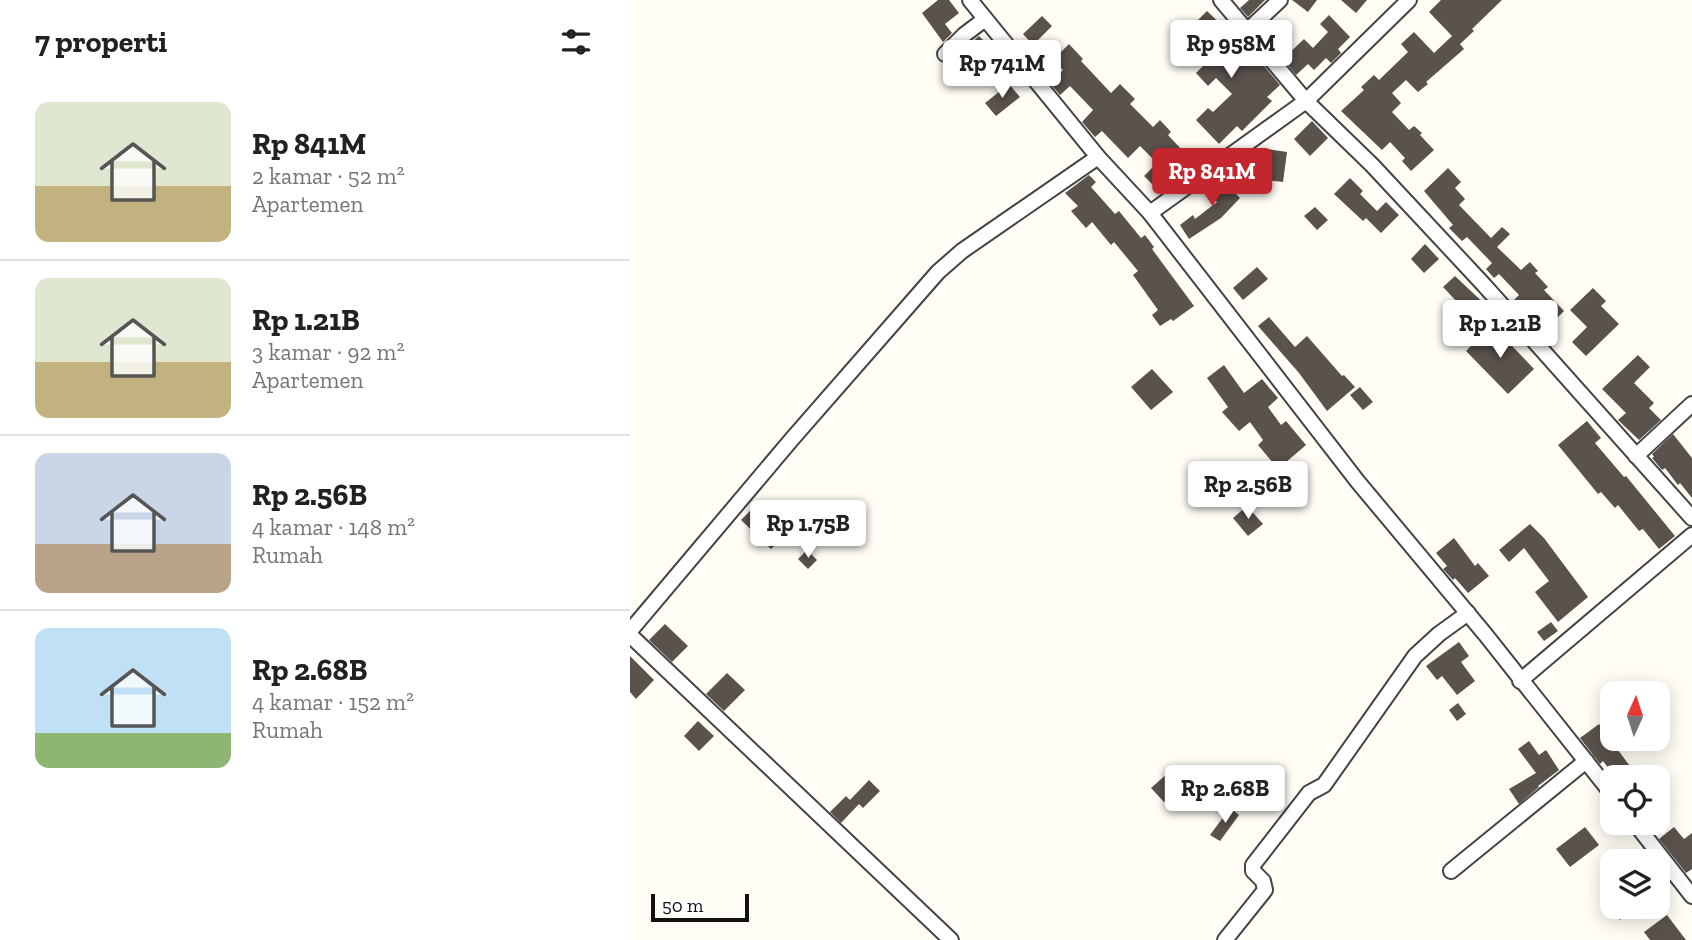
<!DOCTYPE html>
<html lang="id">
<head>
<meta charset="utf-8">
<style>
  body { margin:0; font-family:"Zilla Slab",serif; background:#f6f6f6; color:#202124; height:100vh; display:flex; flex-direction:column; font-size:26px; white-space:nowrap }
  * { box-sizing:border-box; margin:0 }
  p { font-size:23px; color:#757577 }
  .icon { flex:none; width:38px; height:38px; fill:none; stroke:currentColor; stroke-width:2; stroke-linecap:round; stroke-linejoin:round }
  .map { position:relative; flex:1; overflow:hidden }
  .sheet { display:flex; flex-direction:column; background:#fff; width:630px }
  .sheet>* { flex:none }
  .needle { width:46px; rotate:3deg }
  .fabs { position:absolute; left:970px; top:681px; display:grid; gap:14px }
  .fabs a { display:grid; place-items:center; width:70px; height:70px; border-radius:14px; background:#fff; box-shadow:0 4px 18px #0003; font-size:35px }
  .scale { position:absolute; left:21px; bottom:18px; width:98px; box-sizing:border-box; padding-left:7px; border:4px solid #111; border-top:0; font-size:19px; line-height:24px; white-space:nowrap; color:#111; -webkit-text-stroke:5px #fff; paint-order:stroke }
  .price { position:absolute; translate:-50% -60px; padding:0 16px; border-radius:7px; background:#fff; color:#222; font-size:23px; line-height:46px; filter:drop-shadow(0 2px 4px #0008) }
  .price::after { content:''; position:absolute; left:50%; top:42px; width:21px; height:16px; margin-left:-10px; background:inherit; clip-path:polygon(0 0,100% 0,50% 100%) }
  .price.active { background:#c4262e; color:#fff }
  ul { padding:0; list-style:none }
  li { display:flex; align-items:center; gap:21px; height:175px; padding:0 35px }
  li+li { border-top:2px solid #e0e0e0 }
  li span { display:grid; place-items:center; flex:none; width:196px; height:140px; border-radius:14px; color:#555 }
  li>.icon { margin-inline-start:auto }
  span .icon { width:84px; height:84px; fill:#fffc; stroke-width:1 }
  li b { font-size:30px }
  h2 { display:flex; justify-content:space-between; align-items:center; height:84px; padding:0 35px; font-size:30px }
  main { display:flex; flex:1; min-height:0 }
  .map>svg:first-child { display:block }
  .building { fill:#5a524d }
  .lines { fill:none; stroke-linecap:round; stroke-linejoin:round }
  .minor-casing { stroke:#444; stroke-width:18 }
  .minor { stroke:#fff; stroke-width:14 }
</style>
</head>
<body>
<main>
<section class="sheet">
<h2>7 properti<svg class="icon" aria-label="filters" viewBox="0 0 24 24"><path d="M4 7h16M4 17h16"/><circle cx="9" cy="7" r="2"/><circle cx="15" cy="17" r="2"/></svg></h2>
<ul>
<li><span style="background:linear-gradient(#dfe7d0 60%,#c2b280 0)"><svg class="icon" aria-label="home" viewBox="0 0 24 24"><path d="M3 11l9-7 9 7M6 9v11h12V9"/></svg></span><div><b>Rp 841M</b><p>2 kamar · 52 m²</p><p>Apartemen</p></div></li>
<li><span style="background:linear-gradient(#dfe7d0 60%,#c2b280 0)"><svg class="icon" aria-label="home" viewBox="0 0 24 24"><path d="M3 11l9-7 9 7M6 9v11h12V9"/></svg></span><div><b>Rp 1.21B</b><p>3 kamar · 92 m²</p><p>Apartemen</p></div></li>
<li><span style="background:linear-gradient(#c9d6e8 65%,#b9a48a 0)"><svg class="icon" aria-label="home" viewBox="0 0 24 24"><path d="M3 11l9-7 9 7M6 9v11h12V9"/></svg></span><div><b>Rp 2.56B</b><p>4 kamar · 148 m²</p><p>Rumah</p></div></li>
<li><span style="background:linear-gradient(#bfe0f5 75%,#8fb573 0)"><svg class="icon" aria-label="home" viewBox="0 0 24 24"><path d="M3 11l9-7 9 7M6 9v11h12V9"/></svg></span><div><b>Rp 2.68B</b><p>4 kamar · 152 m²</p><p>Rumah</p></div></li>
</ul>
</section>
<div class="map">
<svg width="1062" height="940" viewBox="0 0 1062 940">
  <rect width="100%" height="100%" fill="#fffdf5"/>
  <g class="building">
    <path d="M308,0H319L329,13L315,24L322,33L313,42L292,13Z"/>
    <path d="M619,0H635L618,17L610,8Z"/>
    <path d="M662,0H687L678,12Z"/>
    <path d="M711,0H737L726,13Z"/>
    <path d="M811,0H872L842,29L844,31L830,44L834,49L796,82L798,84L788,92L776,80L762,93L771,103L762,112L779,130L784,126L792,133L790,135L804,150L781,171L772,161L775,158L760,142L752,150L711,111L734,90L731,87L744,75L749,80L778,52L771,44L784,32L804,53L822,36L799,12Z"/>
    <path d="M577,11L598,31L594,36L609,51L612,49L626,63L629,60L650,85L637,97L642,101L612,131L607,126L589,144L566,120L578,108L583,112L602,94L586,78L578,86L566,73L582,57L558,30Z"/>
    <path d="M699,15L720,37L708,49L711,53L701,63L696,58L684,70L678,64L666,75L653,59L674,39L683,48L698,32L690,24Z"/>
    <path d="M412,16L422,26L403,45L393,34Z"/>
    <path d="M641,22L657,38L647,51L630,32Z"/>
    <path d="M349,36L355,42L345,50L365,70L357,77L346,65L337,72L325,57Z"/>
    <path d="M439,44L453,59L451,61L481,93L490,84L505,99L500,104L523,127L530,120L541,132L538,135L567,166L557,174L545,162L522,184L514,176L527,163L510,146L498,158L472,131L465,137L452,122L463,110L440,86L430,95L420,83L433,70L423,60Z"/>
    <path d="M379,84L390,97L366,116L355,103Z"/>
    <path d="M682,121L698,138L680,156L664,139Z"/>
    <path d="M631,148L657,152L653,182L627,179Z"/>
    <path d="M818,168L831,182L825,188L835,199L829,205L861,238L872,227L880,234L867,247L891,270L900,262L908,271L905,273L918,287L914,290L934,311L919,326L899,305L892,312L882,302L889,295L869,274L864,278L856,269L862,263L837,237L832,241L819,228L823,225L794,191Z"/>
    <path d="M459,175L466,182L461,187L485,214L489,211L511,238L515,235L524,247L522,249L564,306L543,321L541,319L530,326L522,315L528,310L503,275L508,271L484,242L481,245L462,222L456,228L441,211L448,206L435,193Z"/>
    <path d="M588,176L610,198L591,218L559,239L550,225L563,215L565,219L587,202L573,188Z"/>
    <path d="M720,178L733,191L730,194L747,211L756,202L769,215L751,233L736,218L733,221L704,194Z"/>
    <path d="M685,207L698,220L687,230L674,216Z"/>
    <path d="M795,244L809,259L794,273L781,259Z"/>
    <path d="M627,267L638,279L613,300L603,288Z"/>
    <path d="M825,276L862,311L848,324L813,287Z"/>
    <path d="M963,288L976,301L971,306L989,324L956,356L942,342L957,327L940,310Z"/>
    <path d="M639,317L665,347L677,336L712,376L714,375L725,387L697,411L669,373L628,326Z"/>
    <path d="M862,325L904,369L878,394L836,351Z"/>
    <path d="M1008,355L1020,367L1004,383L1024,403L1019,408L1031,420L1009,440L988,420L996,413L972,389Z"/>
    <path d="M594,365L614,393L632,379L648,398L638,407L651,425L656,421L676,445L648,469L628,445L633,440L620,422L609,431L592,412L598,407L577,378Z"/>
    <path d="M522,369L543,392L521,410L501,387Z"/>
    <path d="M730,387L743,402L733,410L720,395Z"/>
    <path d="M957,421L971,438L965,443L994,477L996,476L1045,536L1029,549L1013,529L1009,531L988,505L985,508L971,492L968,494L928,445Z"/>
    <path d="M1043,434L1062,458V498L1050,483L1048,485L1035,468L1032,470L1022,458L1024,457L1022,454Z"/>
    <path d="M617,506L633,524L618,536L603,518Z"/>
    <path d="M120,511L150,540L141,549L111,520Z"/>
    <path d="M900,524L914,538L958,597L928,622L905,592L919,581L894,548L879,562L869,550Z"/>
    <path d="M824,538L845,566L848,563L859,576L838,593L825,578L823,580L813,569L817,566L806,553Z"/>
    <path d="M177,550L187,560L178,569L168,559Z"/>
    <path d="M921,622L928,631L914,641L907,632Z"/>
    <path d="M35,624L58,646L42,662L19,640Z"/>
    <path d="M829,642L839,656L831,662L845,681L827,695L812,676L807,680L796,666Z"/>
    <path d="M0,656L24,680L6,699L0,692Z"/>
    <path d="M97,673L115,690L94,711L76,694Z"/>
    <path d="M828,703L836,714L827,721L819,710Z"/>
    <path d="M68,721L84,736L69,751L54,736Z"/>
    <path d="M969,724L988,750L1008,777H985L973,761L970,764L950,738Z"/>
    <path d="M899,741L909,755L916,750L929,770L908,786L909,787L889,804L879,789L906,773L888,749Z"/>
    <path d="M538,773L550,787L534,802L521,788Z"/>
    <path d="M239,780L250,791L233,808L229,804L211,823L200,812L216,796L220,800Z"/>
    <path d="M600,808L609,815L590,841L580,835Z"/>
    <path d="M955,827L969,845L940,867L926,849Z"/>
    <path d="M1044,827L1054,839L1062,833V869L1056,873L1029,839Z"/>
    <path d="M988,906H1008L990,920L983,911Z"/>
    <path d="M1037,915L1056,940H1020L1014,932Z"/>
  </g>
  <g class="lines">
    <defs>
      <g id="minor">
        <path d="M340,0L468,157L520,213L728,482L855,634L982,794"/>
        <path d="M591,0L676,101L742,165L854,285L1062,518"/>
        <path d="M616,32L650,0"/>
        <path d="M315,54L334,35L355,19"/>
        <path d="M520,213L676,101L779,0"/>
        <path d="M1006,456L1062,404"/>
        <path d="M0,631L162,439L308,272L332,251L468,157"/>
        <path d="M0,635L321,940"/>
        <path d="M890,681L1062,535"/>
        <path d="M1004,822L1062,896"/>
        <path d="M821,871L956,761"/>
        <path d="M595,940L635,890L633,881L623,871V865L679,793L694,785L785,656L809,634L838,613"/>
      </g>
    </defs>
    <use href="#minor" class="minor-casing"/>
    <use href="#minor" class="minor"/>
  </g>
</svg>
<div class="fabs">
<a><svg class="needle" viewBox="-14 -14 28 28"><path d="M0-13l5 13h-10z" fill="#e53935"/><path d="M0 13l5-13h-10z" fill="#757577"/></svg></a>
<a><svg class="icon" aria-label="locate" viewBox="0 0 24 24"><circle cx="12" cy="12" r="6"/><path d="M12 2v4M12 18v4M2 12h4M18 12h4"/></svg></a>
<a><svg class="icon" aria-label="layers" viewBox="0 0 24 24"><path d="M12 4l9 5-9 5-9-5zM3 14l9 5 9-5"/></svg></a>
</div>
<div class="scale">50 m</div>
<b class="price" style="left:601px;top:80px">Rp 958M</b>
<b class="price" style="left:372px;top:100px">Rp 741M</b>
<b class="price active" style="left:582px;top:208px">Rp 841M</b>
<b class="price" style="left:870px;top:360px">Rp 1.21B</b>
<b class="price" style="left:618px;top:521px">Rp 2.56B</b>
<b class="price" style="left:178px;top:560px">Rp 1.75B</b>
<b class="price" style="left:595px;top:825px">Rp 2.68B</b>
</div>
</main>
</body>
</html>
